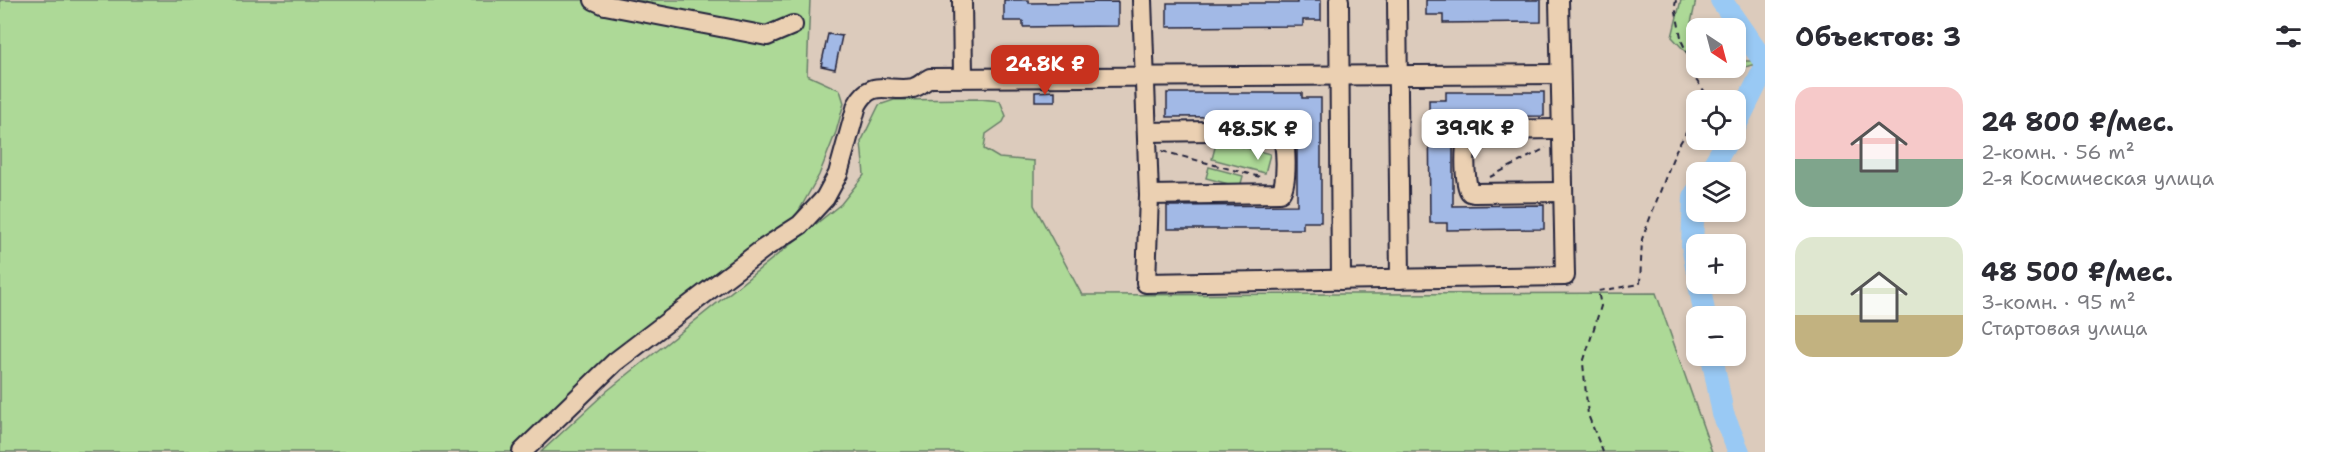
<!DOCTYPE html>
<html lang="ru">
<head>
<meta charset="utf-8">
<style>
  body { margin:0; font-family:"Shantell Sans",sans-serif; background:#f7f7f7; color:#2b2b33; height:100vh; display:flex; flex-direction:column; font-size:22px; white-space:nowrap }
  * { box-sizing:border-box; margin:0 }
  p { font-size:20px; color:#7c7c81 }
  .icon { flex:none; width:33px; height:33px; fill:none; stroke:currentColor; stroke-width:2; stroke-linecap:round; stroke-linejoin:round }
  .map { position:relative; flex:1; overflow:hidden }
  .side { display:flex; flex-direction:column; background:#fff; width:570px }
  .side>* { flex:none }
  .needle { width:39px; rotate:144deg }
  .controls { position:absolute; left:1686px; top:18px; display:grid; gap:12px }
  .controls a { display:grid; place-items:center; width:60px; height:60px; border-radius:12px; background:#fff; box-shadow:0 3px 9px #0003; font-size:30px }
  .price { position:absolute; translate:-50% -51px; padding:0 14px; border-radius:12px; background:#fff; color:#222; font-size:20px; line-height:39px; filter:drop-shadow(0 2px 3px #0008) }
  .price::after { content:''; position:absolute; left:50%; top:36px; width:18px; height:14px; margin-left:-9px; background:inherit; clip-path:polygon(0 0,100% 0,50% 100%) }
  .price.on { background:#c8321e; color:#fff }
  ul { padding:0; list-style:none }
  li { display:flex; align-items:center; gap:18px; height:150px; padding:0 30px }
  li span { display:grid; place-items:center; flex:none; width:168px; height:120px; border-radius:18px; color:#555 }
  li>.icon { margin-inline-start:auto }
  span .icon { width:72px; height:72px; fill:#fffc; stroke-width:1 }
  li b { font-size:26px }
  h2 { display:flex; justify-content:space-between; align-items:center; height:72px; padding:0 30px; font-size:26px }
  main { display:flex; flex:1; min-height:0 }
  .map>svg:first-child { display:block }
  .green { fill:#add997; stroke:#687e69; stroke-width:1.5 }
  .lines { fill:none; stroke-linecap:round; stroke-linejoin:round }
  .stream { stroke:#6986aa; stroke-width:4 }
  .river { stroke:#99c9f4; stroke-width:22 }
  .building { fill:#a2b9e6; stroke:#22223b; stroke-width:1.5 }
  .minor-casing { stroke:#22223b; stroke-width:22 }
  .path { stroke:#22223b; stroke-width:2; stroke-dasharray:6 4.5; stroke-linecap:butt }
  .minor { stroke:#ebd0b2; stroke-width:18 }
</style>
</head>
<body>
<main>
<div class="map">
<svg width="1765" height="452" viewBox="0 0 1765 452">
  <rect width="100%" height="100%" fill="#dccbbc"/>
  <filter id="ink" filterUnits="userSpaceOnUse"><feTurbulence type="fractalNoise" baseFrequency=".0167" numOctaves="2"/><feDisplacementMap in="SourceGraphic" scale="12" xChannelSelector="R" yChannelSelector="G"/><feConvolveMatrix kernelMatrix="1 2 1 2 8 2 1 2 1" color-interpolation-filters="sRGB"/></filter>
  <g filter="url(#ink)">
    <g class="green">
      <path d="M0,0H810L807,75L840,90L844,103L836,132L819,175L796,216L708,278L607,360L512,452H0Z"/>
      <path d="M1681,0H1696L1691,23L1696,30V63L1672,37Z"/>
      <path d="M1765,52V61L1713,77L1702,68H1736V61H1751Z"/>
      <path d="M980,99L1000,101L1006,116L1003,122L986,134L984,149L999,158L1034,161V205L1082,295L1656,293L1712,452H541L607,391L841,204L864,175L861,142L879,105L894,100Z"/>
      <path d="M1217,140L1270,154L1265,173L1212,159Z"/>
      <path d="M1209,167L1243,176L1240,187L1206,178Z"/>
    </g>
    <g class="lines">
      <path class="stream" d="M1764,70H1765"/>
      <g class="river">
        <path d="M1721,0L1765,63"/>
        <path d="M1736,125L1765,67"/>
        <path d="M1709,172L1728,140"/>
        <path d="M1696,192L1694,197L1692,245L1696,267"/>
        <path d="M1699,284L1705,316"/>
        <path d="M1712,356L1723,414L1739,452"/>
      </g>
    </g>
    <g class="building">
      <path d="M1004,0H1029V3L1118,2V26L1023,27V21H1004Z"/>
      <path d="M1297,0H1321V20H1303V26L1167,27V3H1297Z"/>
      <path d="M1426,0H1541V22L1443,23V15H1426Z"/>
      <path d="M828,34L842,36L835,69L821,66Z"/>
      <path d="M1055,91V101H1035V92Z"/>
      <path d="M1446,92H1544V116L1453,117V206L1544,205V229L1447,230V223H1430L1429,100H1446Z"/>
      <path d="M1167,93H1302V98H1321V222H1303V229H1167V206L1297,205V116L1167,117Z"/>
    </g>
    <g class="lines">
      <defs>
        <g id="minor">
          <path d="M594,0L605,5L767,36L793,25"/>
          <path d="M962,0L963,77"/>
          <path d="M1142,0L1149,195L1146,283L1565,276L1559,0"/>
          <path d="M1339,0L1341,280"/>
          <path d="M1397,0L1400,279"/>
          <path d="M1561,129L1471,130C1463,137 1464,184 1470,192L1474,193L1563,192"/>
          <path d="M1147,132L1274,130L1280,131C1287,139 1288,186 1280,193L1149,195"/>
          <path d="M522,452L615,362L763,249L800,225L825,198L838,174L857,105C872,77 889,93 913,88C920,86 924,81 930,78L1559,74"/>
        </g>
      </defs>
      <use href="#minor" class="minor-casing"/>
      <g class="path">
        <path d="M1676,0L1675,6L1682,42L1695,69L1696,80L1705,92L1702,100"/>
        <path d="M1162,151L1260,177"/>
        <path d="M1490,177L1546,148"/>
        <path d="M1603,452L1588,415L1583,363L1601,306L1598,291L1640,284L1642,239L1676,150L1696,116"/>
      </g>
      <use href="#minor" class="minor"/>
    </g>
  </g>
</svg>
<div class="controls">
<a><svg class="needle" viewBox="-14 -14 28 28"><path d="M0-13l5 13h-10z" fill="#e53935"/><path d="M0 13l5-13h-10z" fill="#7c7c81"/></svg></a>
<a><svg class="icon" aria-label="locate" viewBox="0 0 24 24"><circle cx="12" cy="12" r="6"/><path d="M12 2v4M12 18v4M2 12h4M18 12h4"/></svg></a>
<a><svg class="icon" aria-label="layers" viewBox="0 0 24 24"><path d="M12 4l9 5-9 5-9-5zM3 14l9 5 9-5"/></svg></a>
<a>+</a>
<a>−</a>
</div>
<b class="price on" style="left:1045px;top:96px">24.8K ₽</b>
<b class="price" style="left:1475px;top:160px">39.9K ₽</b>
<b class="price" style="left:1258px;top:161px">48.5K ₽</b>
</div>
<section class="side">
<h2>Объектов: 3<svg class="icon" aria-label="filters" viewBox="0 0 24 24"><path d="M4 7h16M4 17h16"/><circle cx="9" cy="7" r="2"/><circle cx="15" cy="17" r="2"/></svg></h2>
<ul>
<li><span style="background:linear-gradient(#f6c9c9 60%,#7fa58c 0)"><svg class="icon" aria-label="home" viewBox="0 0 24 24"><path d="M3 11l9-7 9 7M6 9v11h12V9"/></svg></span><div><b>24 800 ₽/мес.</b><p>2-комн. · 56 m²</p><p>2-я Космическая улица</p></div></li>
<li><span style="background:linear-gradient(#dfe7d0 65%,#c2b280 0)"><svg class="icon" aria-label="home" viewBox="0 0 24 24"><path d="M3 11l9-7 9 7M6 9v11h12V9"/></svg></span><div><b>48 500 ₽/мес.</b><p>3-комн. · 95 m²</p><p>Стартовая улица</p></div></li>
</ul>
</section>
</main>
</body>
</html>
